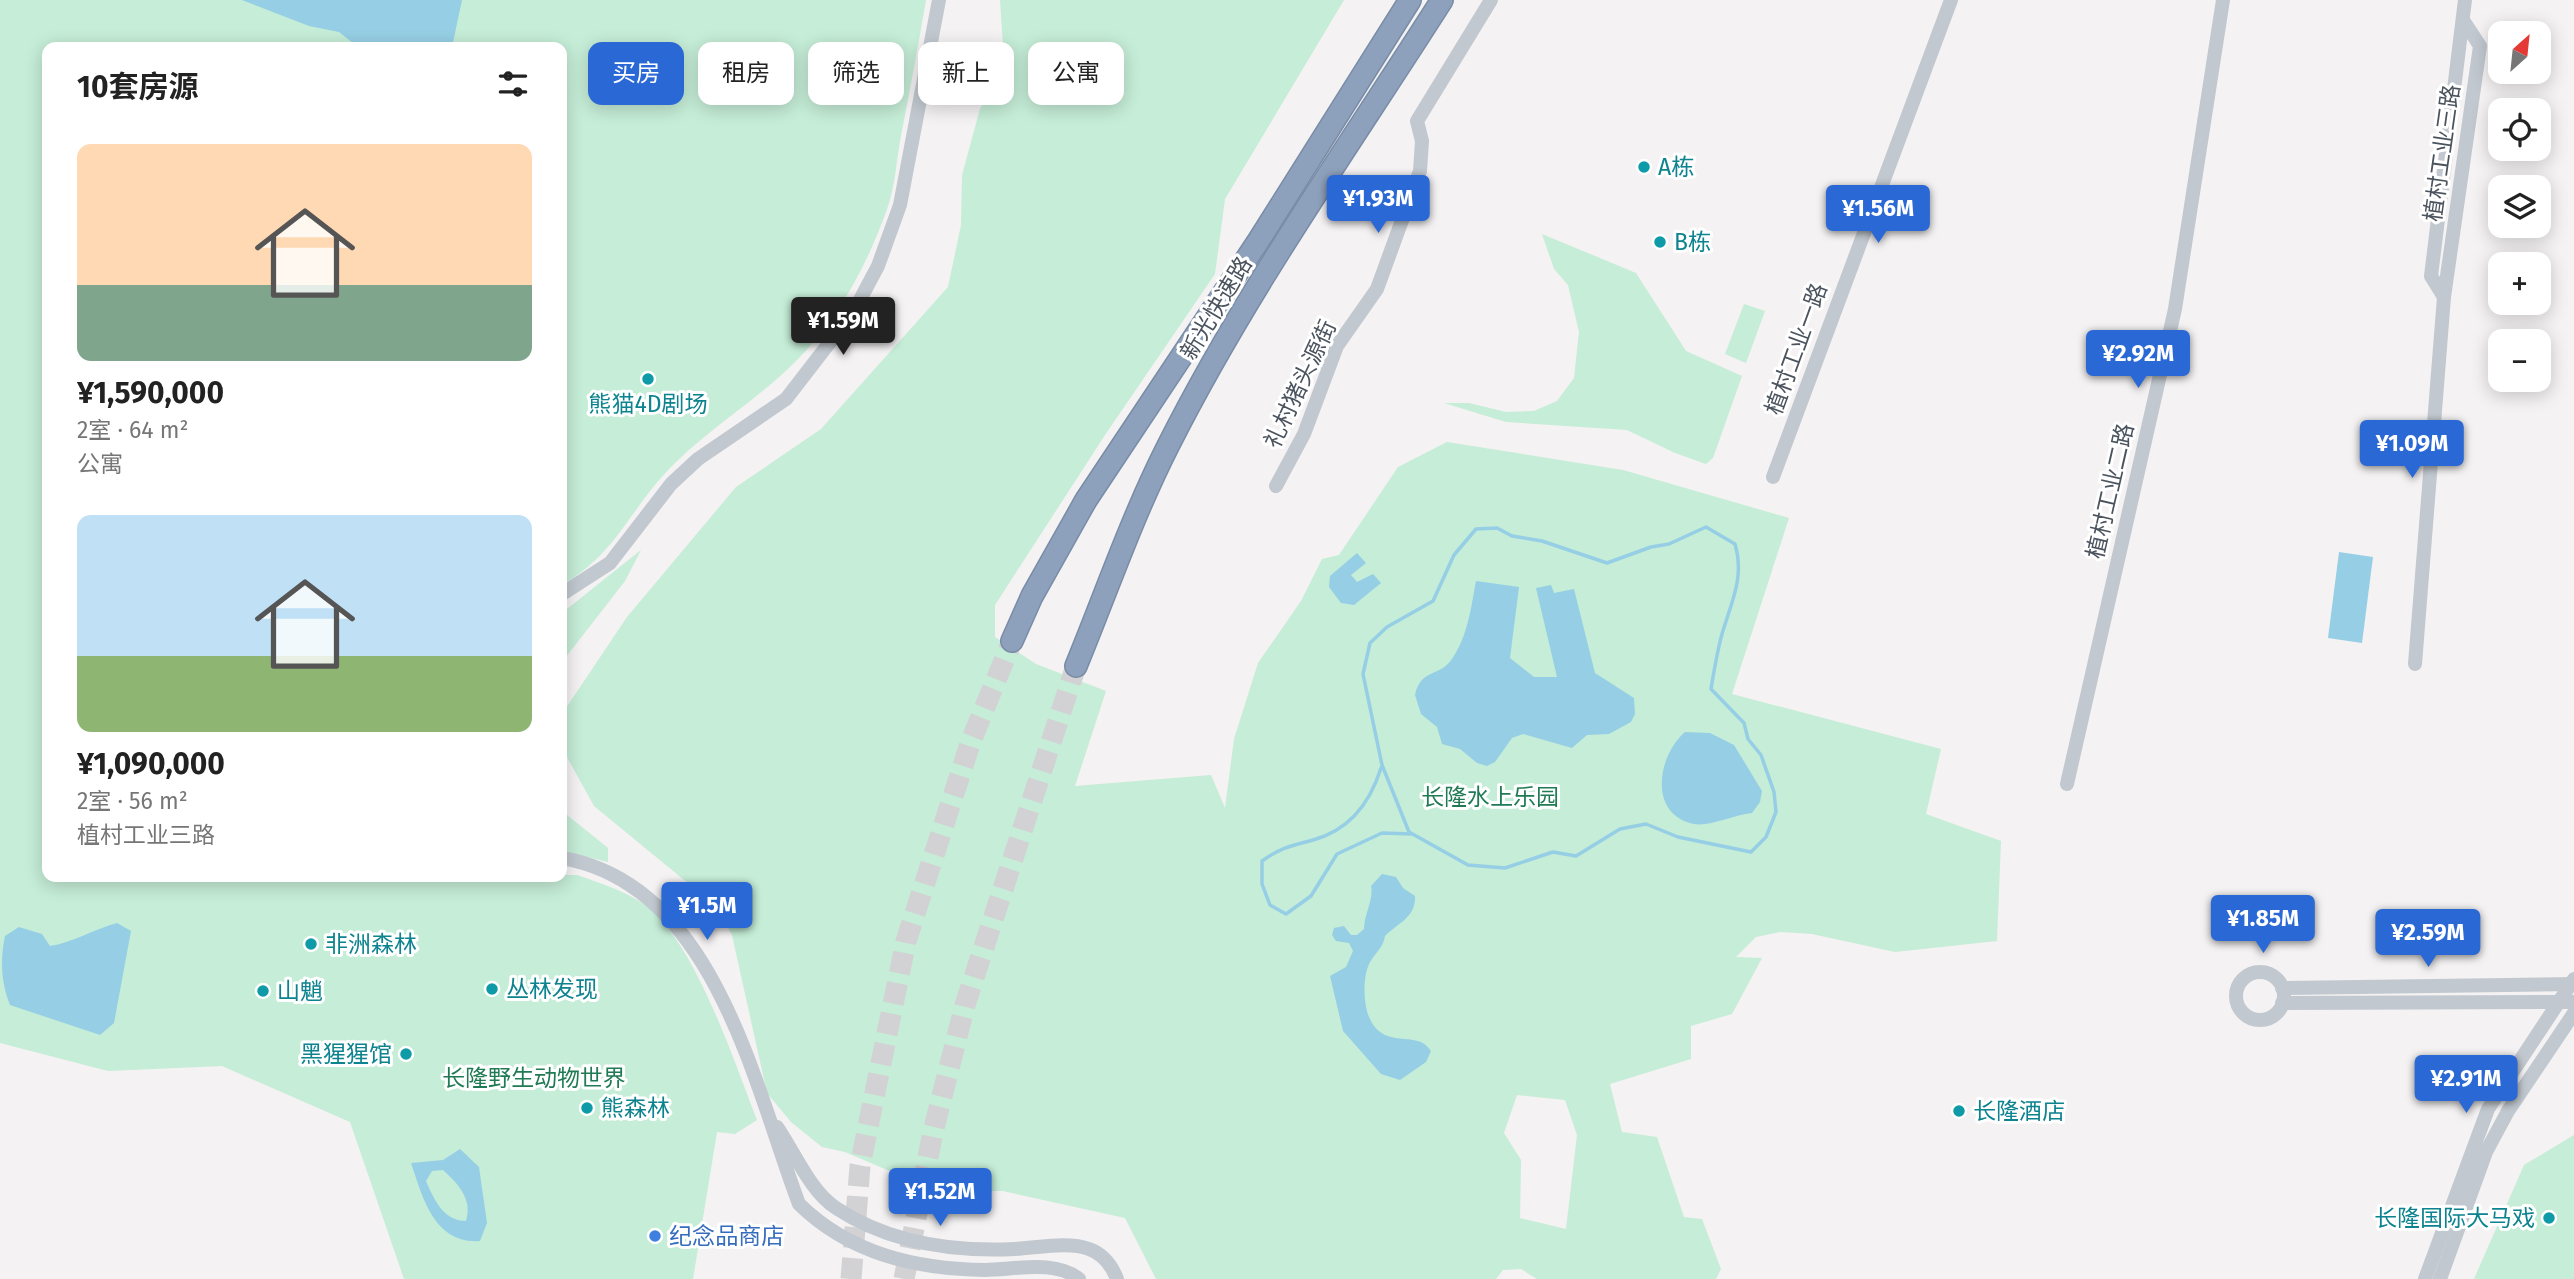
<!DOCTYPE html>
<html lang="zh">
<head>
<meta charset="utf-8">
<style>
  body { margin:0; font-family:"Fira Sans","Noto Sans SC",sans-serif; background:#f2f2f2; color:#222; height:100vh; display:flex; flex-direction:column; font-size:26px; white-space:nowrap }
  * { box-sizing:border-box; margin:0 }
  p { font-size:23px; color:#767676 }
  .icon { flex:none; width:38px; height:38px; fill:none; stroke:currentColor; stroke-width:2; stroke-linecap:round; stroke-linejoin:round }
  .map { position:relative; flex:1; overflow:hidden }
  .sheet { position:absolute; left:42px; top:42px; width:525px; height:840px; display:flex; flex-direction:column; background:#fff; border-radius:14px; box-shadow:0 4px 18px #0003 }
  .sheet>* { flex:none }
  .hud { position:absolute; left:588px; top:42px; width:665px; height:63px; display:flex; gap:14px }
  .needle { width:46px; rotate:27deg }
  .tools { position:absolute; left:2488px; top:21px; display:grid; gap:14px }
  .tools a { display:grid; place-items:center; width:63px; height:63px; border-radius:14px; background:#fff; box-shadow:0 4px 18px #0003; font-size:35px }
  .price { position:absolute; translate:-50% -60px; padding:0 16px; border-radius:7px; background:#2a68d6; color:#fff; font-size:23px; line-height:46px; filter:drop-shadow(0 2px 4px #0008) }
  .price::after { content:''; position:absolute; left:50%; top:42px; width:21px; height:16px; margin-left:-10px; background:inherit; clip-path:polygon(0 0,100% 0,50% 100%) }
  .price.on { background:#222; color:#fff }
  ul { padding:0; list-style:none }
  li { display:grid; align-content:center; gap:14px; height:371px; padding:0 35px }
  li span { display:grid; place-items:center; height:217px; border-radius:14px; color:#555 }
  li>.icon { margin-inline-start:auto }
  span .icon { width:126px; height:126px; fill:#fffc; stroke-width:1 }
  li b { font-size:30px }
  h2 { display:flex; justify-content:space-between; align-items:center; height:84px; padding:0 35px; font-size:30px }
  .tag { padding:0 24px; border-radius:14px; background:#fff; box-shadow:0 4px 18px #0003; font-size:24px; line-height:63px }
  .tag.on { background:#2a68d6; color:#fff }
  .map>svg:first-child { display:block }
  .green { fill:#c5edd7; fill-rule:evenodd }
  .water { fill:#96cfe5; fill-rule:evenodd }
  .lines { fill:none; stroke-linecap:round; stroke-linejoin:round }
  .stream { stroke:#96cfe5; stroke-width:3.5 }
  .highway-tunnel { stroke:#d2d2d4; stroke-width:21; stroke-dasharray:21 10; stroke-linecap:butt }
  .highway-casing { stroke:#798ca7; stroke-width:24 }
  .minor { stroke:#c1c8cf; stroke-width:14 }
  .highway { stroke:#8ea1bc; stroke-width:21 }
  .culture-dot { fill:#0f9aa8; stroke:#fff; stroke-width:2.5 }
  .shop-dot { fill:#3f7fe0; stroke:#fff; stroke-width:2.5 }
  .labels { text-anchor:middle; stroke-width:6; stroke-linejoin:round; paint-order:stroke }
  .street-label { font-size:23px; fill:#4b545e; stroke:#fff }
  .culture-label { font-size:23px; fill:#0d838f; stroke:#fff; text-anchor:start }
  .park-label { font-size:23px; fill:#207b54; stroke:#fff }
  .shop-label { font-size:23px; fill:#366cbe; stroke:#fff; text-anchor:start }
</style>
</head>
<body>
<div class="map">
<svg width="2574" height="1279" viewBox="0 0 2574 1279">
  <rect width="100%" height="100%" fill="#f4f2f2"/>
  <g class="green">
    <path d="M0,0H926C918,47 909,94 900,141C896,163 895,188 887,209C868,263 839,318 798,359C761,397 714,425 676,462C631,505 619,552 562,585V47H47V877L577,875C602,884 630,892 650,909C697,949 734,1061 757,1120L735,1134L717,1132L693,1279H404L350,1122L222,1066L108,1071L0,1043Z"/>
    <path d="M1000,0H1344L1225,199L1215,274L1105,435L995,605V637L1036,664L1106,691L1075,786L1211,775L1225,808L1234,739L1258,663L1301,601L1322,559L1339,555L1398,467L1447,442L1623,470L1789,518L1732,694L1941,749L1926,814L2001,841L1997,941L1895,952L1812,934L1780,932L1756,937L1736,957L1762,958L1732,1014L1691,1026V1059L1610,1084L1622,1132L1657,1137L1684,1217L1702,1219L1721,1269L1716,1279H1537L1521,1269L1503,1270L1496,1279H1156L1125,1218L1003,1191H967L906,1178L845,1152L822,1147L791,1122L767,1093L732,935L717,907L594,806L568,759L562,737V714L627,617L736,487L821,429L948,287L961,225L962,175L980,109L1004,62ZM1517,1095L1565,1100L1577,1135L1566,1229L1520,1218L1521,1160L1504,1133Z"/>
    <path d="M1542,234L1636,273L1686,351L1742,376L1713,458L1706,464L1675,453L1627,430L1506,422L1444,403H1469L1506,412L1534,411L1557,401L1574,378L1579,332L1568,285L1554,269Z"/>
    <path d="M1744,304L1765,311L1746,363L1725,354Z"/>
    <path d="M641,550L625,581L562,662V613Z"/>
    <path d="M562,811L608,848V862L562,851Z"/>
    <path d="M2574,1135V1279H2474L2524,1165Z"/>
  </g>
  <g class="water">
    <path d="M242,0H462L452,47H358L339,32L309,26Z"/>
    <path d="M2339,552L2373,557L2362,643L2328,638Z"/>
    <path d="M1357,553L1366,563L1351,575L1357,582L1373,574L1381,583L1354,605L1341,603L1329,587L1330,576Z"/>
    <path d="M1476,581L1519,587L1510,658L1534,677H1557L1536,588L1551,585L1554,593L1574,589L1595,673L1634,698L1635,714L1631,722L1609,734L1587,735L1572,748L1523,734L1512,738L1495,762L1487,766L1477,763L1460,749L1442,744L1437,727L1421,714L1415,695C1421,668 1440,677 1452,659C1468,636 1471,607 1476,581Z"/>
    <path d="M1685,732L1710,733L1734,745L1762,791L1760,802L1752,813C1733,815 1709,827 1694,824C1647,814 1658,755 1685,732Z"/>
    <path d="M1382,874L1396,877L1403,888L1415,896C1416,918 1397,923 1385,936C1383,947 1378,950 1372,959C1362,972 1363,1003 1369,1017C1384,1052 1417,1028 1431,1051L1426,1062L1400,1080L1381,1074L1343,1031L1330,976L1346,967L1353,951L1349,943L1336,941L1332,935L1334,928L1344,926L1351,935H1357L1364,929C1364,914 1374,899 1371,886Z"/>
    <path d="M117,923L131,931L114,1023L100,1035L10,1005C1,982 0,960 5,936L19,927L42,934L50,946C71,943 95,929 117,923Z"/>
    <path d="M460,1149L479,1167L487,1223L480,1241C434,1244 423,1198 411,1163L443,1160ZM443,1170C458,1184 473,1199 466,1221C443,1221 434,1199 426,1181L432,1171Z"/>
  </g>
  <g class="lines">
    <g class="stream">
      <path d="M1706,527L1735,544C1745,577 1731,603 1722,634C1717,652 1714,671 1711,689L1744,723L1748,739L1761,755L1774,792L1776,812L1766,837L1751,852L1678,837L1646,824L1620,829L1576,856L1553,852L1505,868L1468,865L1409,832L1382,765L1363,674L1370,643L1387,627L1433,601L1454,555L1476,529L1497,528L1512,536L1542,541L1607,563L1651,547L1669,544Z"/>
      <path d="M1381,768C1370,803 1350,830 1313,840C1291,846 1282,847 1262,861V884L1270,905L1286,914L1311,896L1337,854L1382,833L1411,834"/>
    </g>
    <g class="highway-tunnel">
      <path d="M851,1279L860,1166L906,941L971,741L1012,641"/>
      <path d="M904,1279L933,1132L965,1005L1076,666"/>
    </g>
    <defs>
      <g id="highway">
        <path d="M1012,641L1032,596L1086,500L1259,240L1410,0"/>
        <path d="M1076,666C1106,593 1132,517 1168,446C1246,291 1349,146 1442,0"/>
      </g>
    </defs>
    <use href="#highway" class="highway-casing"/>
    <g class="minor">
      <path d="M2444,297L2431,276L2465,0"/>
      <path d="M1773,477L1951,0"/>
      <path d="M1276,486L1304,434L1337,346L1377,289L1420,171L1422,141L1417,121L1491,0"/>
      <path d="M562,594L610,563L671,484L698,459L786,399L854,311L878,266L900,205L939,0"/>
      <path d="M2415,664L2444,297L2480,46L2463,20"/>
      <path d="M2067,784L2175,309L2223,0"/>
      <path d="M562,858C714,884 753,1082 799,1204C850,1254 916,1269 985,1270C1014,1270 1055,1259 1079,1279"/>
      <circle cx="2260" cy="996" r="24"/>
      <path d="M2282,988L2574,984"/>
      <path d="M2282,1003L2574,1002"/>
      <path d="M777,1127C795,1153 810,1191 836,1208C889,1243 953,1252 1015,1249C1037,1248 1068,1241 1089,1249C1103,1254 1112,1266 1117,1279"/>
      <path d="M2425,1279L2488,1109L2574,979"/>
      <path d="M2440,1279L2486,1152L2508,1111L2574,1013"/>
    </g>
    <use href="#highway" class="highway"/>
  </g>
  <g class="culture-dot">
    <circle cx="1644" cy="167" r="7"/>
    <circle cx="1660" cy="242" r="7"/>
    <circle cx="648" cy="379" r="7"/>
    <circle cx="311" cy="944" r="7"/>
    <circle cx="492" cy="989" r="7"/>
    <circle cx="263" cy="991" r="7"/>
    <circle cx="406" cy="1054" r="7"/>
    <circle cx="587" cy="1108" r="7"/>
    <circle cx="1959" cy="1111" r="7"/>
    <circle cx="2549" cy="1218" r="7"/>
  </g>
  <circle class="shop-dot" cx="655" cy="1236" r="7"/>
  <g class="labels">
    <g class="street-label">
      <text transform="translate(2442 153) rotate(-82)" y="8">植村工业三路</text>
      <text transform="translate(1216 308) rotate(-59)" y="8">新光快速路</text>
      <text transform="translate(1796 349) rotate(-70)" y="8">植村工业一路</text>
      <text transform="translate(1300 384) rotate(-65)" y="8">礼村猪头源街</text>
      <text transform="translate(2110 491) rotate(-77)" y="8">植村工业二路</text>
    </g>
    <g class="culture-label">
      <text x="1658" y="175">A栋</text>
      <text x="1674" y="250">B栋</text>
      <text x="648" y="412" text-anchor="middle">熊猫4D剧场</text>
      <text x="325" y="952">非洲森林</text>
      <text x="506" y="997">丛林发现</text>
      <text x="277" y="999">山魈</text>
      <text x="392" y="1062" text-anchor="end">黑猩猩馆</text>
      <text x="601" y="1116">熊森林</text>
      <text x="1973" y="1119">长隆酒店</text>
      <text x="2535" y="1226" text-anchor="end">长隆国际大马戏</text>
    </g>
    <g class="park-label">
      <text x="1490" y="805">长隆水上乐园</text>
      <text x="534" y="1086">长隆野生动物世界</text>
    </g>
    <g class="shop-label">
      <text x="669" y="1244">纪念品商店</text>
    </g>
  </g>
</svg>
<div class="tools">
<a><svg class="needle" viewBox="-14 -14 28 28"><path d="M0-13l5 13h-10z" fill="#e53935"/><path d="M0 13l5-13h-10z" fill="#767676"/></svg></a>
<a><svg class="icon" aria-label="locate" viewBox="0 0 24 24"><circle cx="12" cy="12" r="6"/><path d="M12 2v4M12 18v4M2 12h4M18 12h4"/></svg></a>
<a><svg class="icon" aria-label="layers" viewBox="0 0 24 24"><path d="M12 4l9 5-9 5-9-5zM3 14l9 5 9-5"/></svg></a>
<a>+</a>
<a>−</a>
</div>
<b class="price" style="left:1378px;top:235px">¥1.93M</b>
<b class="price" style="left:1878px;top:245px">¥1.56M</b>
<b class="price on" style="left:843px;top:357px">¥1.59M</b>
<b class="price" style="left:2138px;top:390px">¥2.92M</b>
<b class="price" style="left:2412px;top:480px">¥1.09M</b>
<b class="price" style="left:707px;top:942px">¥1.5M</b>
<b class="price" style="left:2263px;top:955px">¥1.85M</b>
<b class="price" style="left:2428px;top:969px">¥2.59M</b>
<b class="price" style="left:2466px;top:1115px">¥2.91M</b>
<b class="price" style="left:940px;top:1228px">¥1.52M</b>
<div class="hud">
<a class="tag on">买房</a>
<a class="tag">租房</a>
<a class="tag">筛选</a>
<a class="tag">新上</a>
<a class="tag">公寓</a>
</div>
<section class="sheet">
<h2>10套房源<svg class="icon" aria-label="filters" viewBox="0 0 24 24"><path d="M4 7h16M4 17h16"/><circle cx="9" cy="7" r="2"/><circle cx="15" cy="17" r="2"/></svg></h2>
<ul>
<li><span style="background:linear-gradient(#ffd9b3 65%,#7fa58c 0)"><svg class="icon" aria-label="home" viewBox="0 0 24 24"><path d="M3 11l9-7 9 7M6 9v11h12V9"/></svg></span><div><b>¥1,590,000</b><p>2室 · 64 m²</p><p>公寓</p></div></li>
<li><span style="background:linear-gradient(#bfe0f5 65%,#8fb573 0)"><svg class="icon" aria-label="home" viewBox="0 0 24 24"><path d="M3 11l9-7 9 7M6 9v11h12V9"/></svg></span><div><b>¥1,090,000</b><p>2室 · 56 m²</p><p>植村工业三路</p></div></li>
</ul>
</section>
</div>
</body>
</html>
